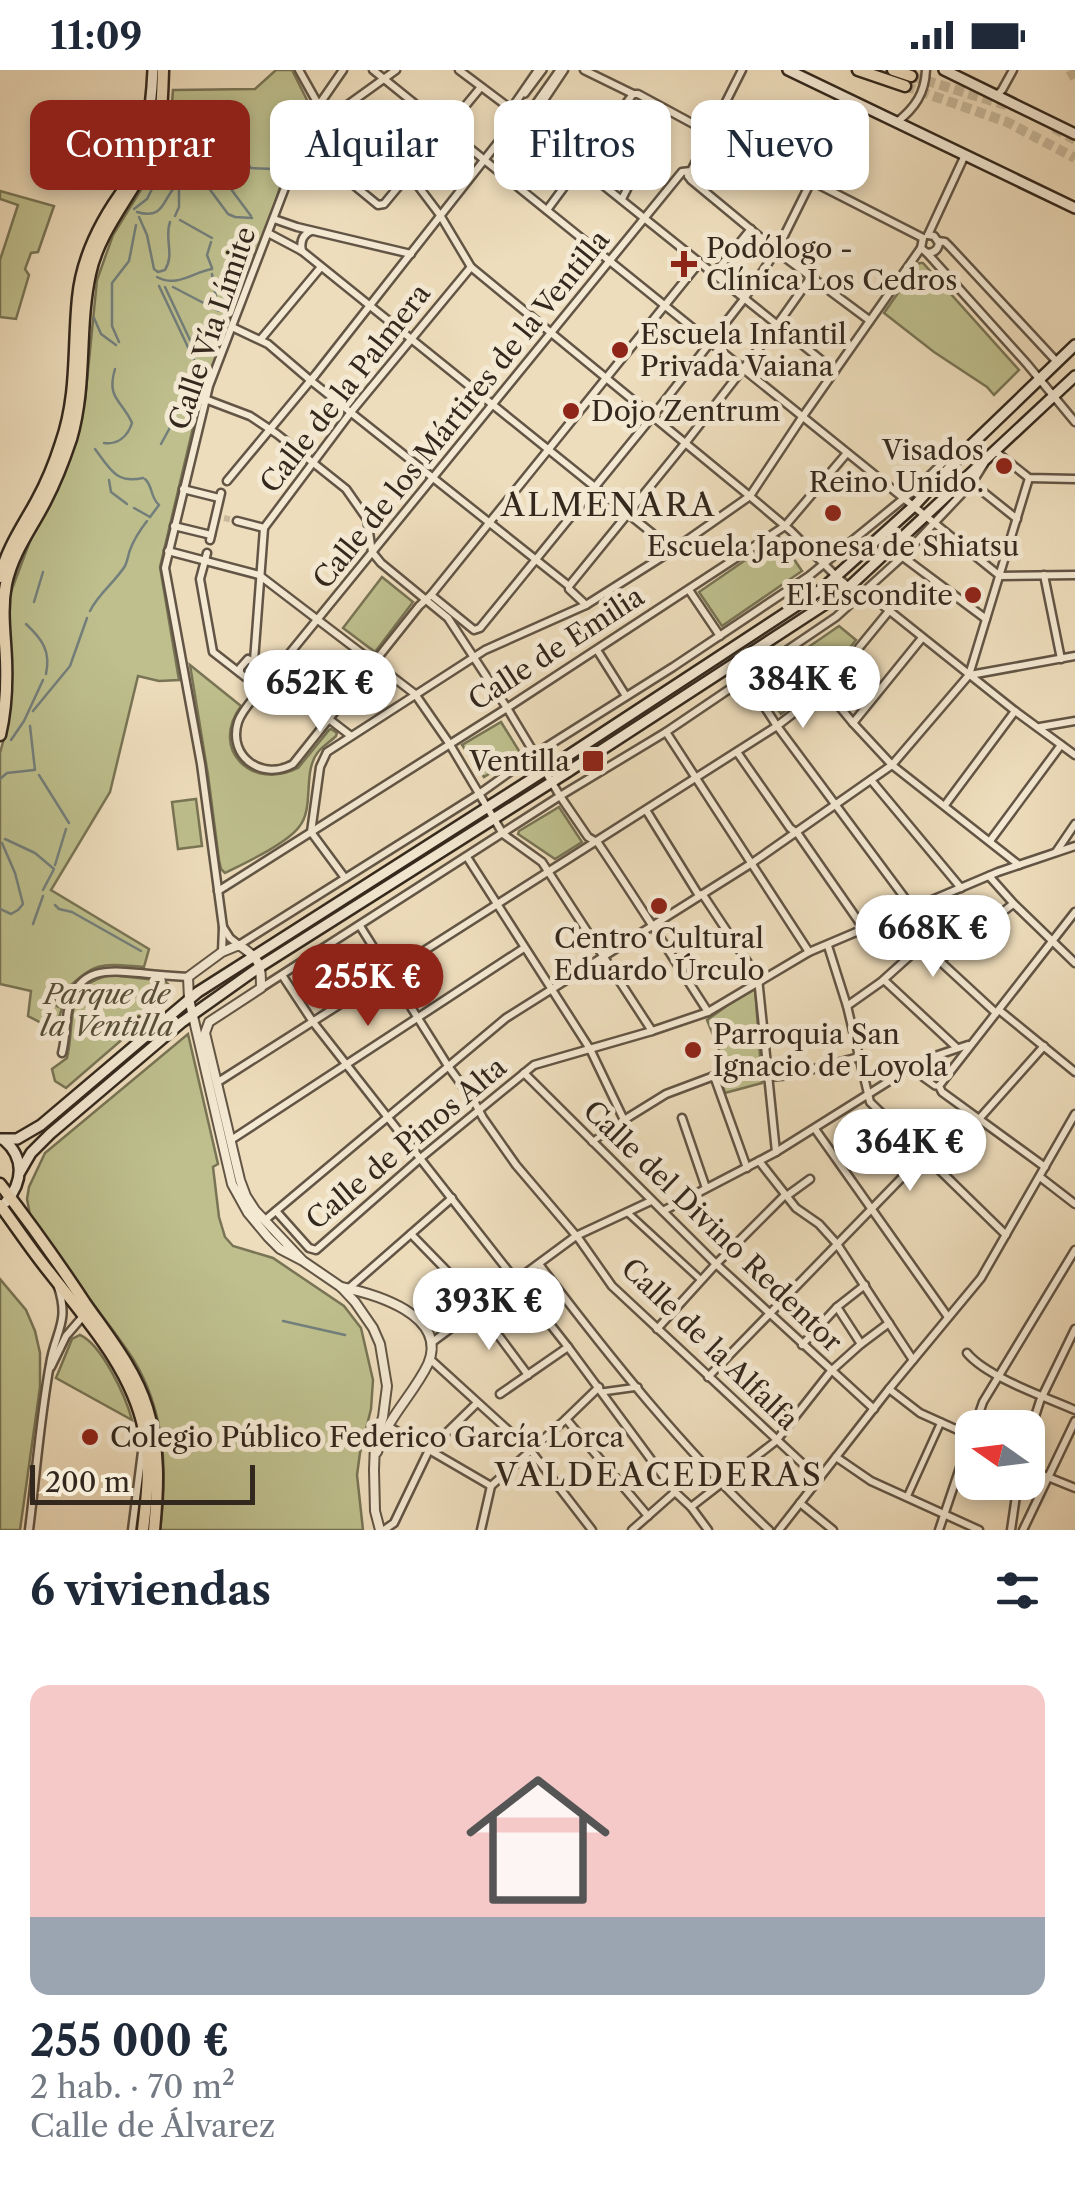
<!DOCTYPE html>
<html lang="es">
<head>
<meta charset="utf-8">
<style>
  body { margin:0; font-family:"Libre Caslon Text",serif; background:#f2f2f3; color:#1f2937; height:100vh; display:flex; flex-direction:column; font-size:38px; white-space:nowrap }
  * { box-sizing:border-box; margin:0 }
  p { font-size:32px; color:#747a83 }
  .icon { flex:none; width:55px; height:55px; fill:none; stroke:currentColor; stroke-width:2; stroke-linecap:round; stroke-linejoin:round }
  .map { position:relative; height:1460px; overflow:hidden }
  .details { display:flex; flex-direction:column; background:#fff; flex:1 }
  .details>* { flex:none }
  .banner { position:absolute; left:30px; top:30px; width:1015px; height:90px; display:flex; gap:20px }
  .needle { width:65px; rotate:284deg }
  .controls { position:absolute; left:955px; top:1340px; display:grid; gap:20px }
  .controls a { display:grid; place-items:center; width:90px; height:90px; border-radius:20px; background:#fff; box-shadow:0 5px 15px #0003; font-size:50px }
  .scale { position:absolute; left:30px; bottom:25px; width:225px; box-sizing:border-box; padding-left:10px; border:5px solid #33281d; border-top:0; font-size:28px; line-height:35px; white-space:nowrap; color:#33281d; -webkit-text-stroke:8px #f4e9d3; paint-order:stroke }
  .price { position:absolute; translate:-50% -85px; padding:0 22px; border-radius:35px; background:#fff; color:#222; font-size:32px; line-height:65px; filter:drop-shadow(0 2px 5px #0008) }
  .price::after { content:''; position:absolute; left:50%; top:60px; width:30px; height:22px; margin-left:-15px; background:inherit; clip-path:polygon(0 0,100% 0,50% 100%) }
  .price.on { background:#8f2418; color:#fff }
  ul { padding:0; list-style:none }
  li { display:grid; align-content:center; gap:20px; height:530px; padding:0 30px }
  li span { display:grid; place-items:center; height:310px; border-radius:20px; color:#555 }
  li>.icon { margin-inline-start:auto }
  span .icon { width:180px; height:180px; fill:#fffc; stroke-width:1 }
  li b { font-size:42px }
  h2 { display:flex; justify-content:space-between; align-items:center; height:120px; padding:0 30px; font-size:42px }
  .tag { padding:0 35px; border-radius:20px; background:#fff; box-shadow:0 5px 15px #0003; font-size:35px; line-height:90px }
  .tag.on { background:#8f2418; color:#fff }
  .status { display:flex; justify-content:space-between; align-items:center; height:70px; padding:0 50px; background:#fff; direction:ltr }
  .status svg { height:28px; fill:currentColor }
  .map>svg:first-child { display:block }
  .green { fill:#bebf8d; stroke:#787455; stroke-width:2.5 }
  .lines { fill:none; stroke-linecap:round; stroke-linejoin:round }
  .stream { stroke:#737f7c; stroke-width:2.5 }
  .minor-tunnel { stroke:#c9b99c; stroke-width:6; stroke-dasharray:6 3; stroke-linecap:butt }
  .trunk-tunnel { stroke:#c9b99c; stroke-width:10; stroke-dasharray:10 5; stroke-linecap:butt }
  .pedestrian-casing { stroke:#625545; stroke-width:10 }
  .minor-casing { stroke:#625545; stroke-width:11 }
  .tertiary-casing { stroke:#625545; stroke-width:12 }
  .secondary-casing { stroke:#33281d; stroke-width:14 }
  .primary-casing { stroke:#33281d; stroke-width:15 }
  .trunk-casing { stroke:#33281d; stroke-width:15 }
  .pedestrian { stroke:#f4e9d3; stroke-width:5 }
  .minor { stroke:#f4e9d3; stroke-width:6 }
  .tertiary { stroke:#f4e9d3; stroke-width:8 }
  .secondary { stroke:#f4e9d3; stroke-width:9 }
  .primary { stroke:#eeddbc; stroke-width:10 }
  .trunk { stroke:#eeddbc; stroke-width:10 }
  .poi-dot { fill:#8f2418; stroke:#f4e9d3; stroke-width:4 }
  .labels { text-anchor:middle; stroke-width:10; stroke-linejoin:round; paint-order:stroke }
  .poi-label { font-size:28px; fill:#33281d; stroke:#f4e9d3; text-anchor:start }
  .street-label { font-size:28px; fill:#33281d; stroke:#f4e9d3 }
  .park-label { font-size:28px; font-style:italic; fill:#564e39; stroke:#f4e9d3 }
  .quarter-label { font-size:32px; letter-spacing:2.5px; fill:#33281d; stroke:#f4e9d3 }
</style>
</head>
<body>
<div class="status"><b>11:09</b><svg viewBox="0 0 49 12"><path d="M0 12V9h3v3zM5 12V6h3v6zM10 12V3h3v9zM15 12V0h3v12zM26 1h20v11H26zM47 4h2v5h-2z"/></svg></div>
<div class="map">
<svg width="1075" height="1460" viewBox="0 0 1075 1460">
  <rect width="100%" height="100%" fill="#eeddbc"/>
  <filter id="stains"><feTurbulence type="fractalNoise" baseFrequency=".002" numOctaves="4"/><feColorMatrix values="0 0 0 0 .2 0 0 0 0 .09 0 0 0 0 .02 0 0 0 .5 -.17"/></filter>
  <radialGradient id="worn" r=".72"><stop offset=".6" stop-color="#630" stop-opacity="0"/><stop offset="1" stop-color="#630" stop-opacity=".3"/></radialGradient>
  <g class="green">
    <path d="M276,0H292L308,32L275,133L245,214L223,261L222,273L201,324L160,497L179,610L159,611L138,606L110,722L51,820L149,879L144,897C103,894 97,890 67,919L59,918L54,935L62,938L59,948L60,968L49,957L28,946L31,921L0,914V683L7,657L10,634L9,527L30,471L58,415L74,375L85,331L97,210L113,165L163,84L170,60L173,20L255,19Z"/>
    <path d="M0,121L54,136L38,182L31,183L25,199L29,205L16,249L0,247V190L18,135L0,129Z"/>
    <path d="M919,193H923L1019,300L994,325L987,317L934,282L884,243Z"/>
    <path d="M779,467L802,501L722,556L699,522Z"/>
    <path d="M382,507L413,532L375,582L343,558Z"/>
    <path d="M839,556L856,570L823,611L781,644L759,611Z"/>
    <path d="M190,595L241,636C209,680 252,721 298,698L329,660L331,659L337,663L336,666C331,671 323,676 318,682C302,702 315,738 299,757C286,774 245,793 225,803L221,799L219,790L208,705Z"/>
    <path d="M501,652L521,684L484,707L462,675Z"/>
    <path d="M196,729L202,776L178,779L172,732Z"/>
    <path d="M559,737L582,772L555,789L518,764L519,761Z"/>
    <path d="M111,905L165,911L173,919L169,929L66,1018L55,1011L52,999L67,988C76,951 62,915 111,905Z"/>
    <path d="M753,917H755L762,1013L725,1023L718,1002L724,992L707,950Z"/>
    <path d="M188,964L218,1094L213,1097L219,1147L225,1167L233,1176L273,1188L344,1236L361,1258L373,1310L371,1339L360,1383L357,1405L363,1460H160C168,1400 165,1341 133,1289C115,1261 93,1235 74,1208C59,1187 42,1167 30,1145L27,1129L29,1117L45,1083Z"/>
    <path d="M0,1209L26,1240L35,1261L40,1283V1317L20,1460H0Z"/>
    <path d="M80,1265C101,1274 125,1324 132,1350L56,1308L72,1269Z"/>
  </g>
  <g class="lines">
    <g class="stream">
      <path d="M217,55L222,71"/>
      <path d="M224,70L235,67"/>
      <path d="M231,73L251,98L274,99"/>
      <path d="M204,80L216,54"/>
      <path d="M175,91L200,83"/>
      <path d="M219,103L251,146"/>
      <path d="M192,112L208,117L228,144L235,147L252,148"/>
      <path d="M134,139L147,129L156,111"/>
      <path d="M137,142C167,151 162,125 180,112C192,103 207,102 220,97L223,93L222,76"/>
      <path d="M175,146L179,137V119"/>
      <path d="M139,147L147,165L154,199L158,202L165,200C175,184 164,169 170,152"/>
      <path d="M180,150L212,168"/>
      <path d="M211,172L207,185L212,198"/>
      <path d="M212,204L218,239"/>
      <path d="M157,207C177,218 193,202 212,199"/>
      <path d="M159,216L195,292"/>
      <path d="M165,217L190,270"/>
      <path d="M173,217L219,241"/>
      <path d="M94,248L101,264L116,275"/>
      <path d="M119,272L112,256V213L129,191L136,155"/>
      <path d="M104,373C118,375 128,366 132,353C122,330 106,329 115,299"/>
      <path d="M161,374L173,352L174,340"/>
      <path d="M95,379C110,399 116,414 143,408"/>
      <path d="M145,409C153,416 150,427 159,435L150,447"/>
      <path d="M109,410L111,422L127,434"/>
      <path d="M134,438L150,447"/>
      <path d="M34,532L43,502"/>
      <path d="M90,541C98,524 115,512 125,496C128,490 128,485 130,480C134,469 140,460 147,451"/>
      <path d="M26,554C42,569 51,581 46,604"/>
      <path d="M33,641L70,596L87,548"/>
      <path d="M30,656L35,700"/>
      <path d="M11,670L24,651L43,610"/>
      <path d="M39,705L69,753"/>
      <path d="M0,709L7,703L34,700"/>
      <path d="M5,769L35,783L54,799L43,820"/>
      <path d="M55,795L66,759"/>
      <path d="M55,835L59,839L72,842L141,881"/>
      <path d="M0,839L11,844L18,840L23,834L15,803L2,773"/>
      <path d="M33,854L43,826"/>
      <path d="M283,1251L345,1265"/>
    </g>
    <path class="minor-tunnel" d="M224,448L237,451"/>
    <g class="trunk-tunnel">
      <path d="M1070,0L1075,8"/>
      <path d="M911,6L1012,37"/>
      <path d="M905,16L1007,52L1075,88"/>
      <path d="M1054,58L1075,70"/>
    </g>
    <defs>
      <g id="pedestrian">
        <path d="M525,24L543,0"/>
        <path d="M518,33L517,38L525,44H528L559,0"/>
        <path d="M914,1001L935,1016H939"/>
        <path d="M592,1072L612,1058"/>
        <path d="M627,1142L701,1210"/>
        <path d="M602,1322L638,1317"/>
        <path d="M907,1427L941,1352"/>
      </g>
      <g id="minor">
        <path d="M299,0L318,34L340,48L409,104L440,145L471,197L752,428L791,461L837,507L849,517L876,530L1015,641L1075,685"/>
        <path d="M373,0L1000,506L1075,505"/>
        <path d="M459,0L511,39L518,47L835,301"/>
        <path d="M584,0L633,24H638L710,63H717L923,168"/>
        <path d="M997,25L1002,20L1013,0"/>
        <path d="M511,39L538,0"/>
        <path d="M897,52C915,38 925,23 926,0"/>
        <path d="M528,54L564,0"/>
        <path d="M305,75L378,135L384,134L481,17"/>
        <path d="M304,76L335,44L396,0"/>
        <path d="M691,101L688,106L691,110L783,186L869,250"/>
        <path d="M622,129L666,42"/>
        <path d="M547,140L633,24"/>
        <path d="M274,149L297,157L411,184"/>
        <path d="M268,163L302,181L673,480"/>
        <path d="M928,165L965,85"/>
        <path d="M923,168L921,178L927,183C934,183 938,180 939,173L934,166L928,165"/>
        <path d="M938,171L945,172L950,177L1057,292"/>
        <path d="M302,181C300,172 302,165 311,161"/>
        <path d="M927,183L1027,294L1075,352"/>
        <path d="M713,205L751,159"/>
        <path d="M232,257L268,274L310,310L569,516V519L586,535"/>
        <path d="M261,269L321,197"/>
        <path d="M205,329L250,346L277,364L346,419L367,449L372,482L381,493L448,548L507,638L560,726L588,767L598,773C636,829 671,885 708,942"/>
        <path d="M995,381L1029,408L1075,409"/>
        <path d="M227,411L316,304L518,47"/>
        <path d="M972,413L1017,449"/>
        <path d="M183,419L219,428"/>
        <path d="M237,451L264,458"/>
        <path d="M174,456L211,465"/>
        <path d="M210,470L221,423"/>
        <path d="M168,481L259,505L415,624L449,673L503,764L542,792L652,961"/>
        <path d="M207,483L200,509L213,582L258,617L262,618L273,606L248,589L240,598V603"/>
        <path d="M903,487L986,549"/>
        <path d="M1044,505L1061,589"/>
        <path d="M569,516L687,371L777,255L811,207"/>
        <path d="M689,520L720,566"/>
        <path d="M431,525L474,560L480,558L656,342L744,229L777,180L847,39L853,31"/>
        <path d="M597,580L626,626"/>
        <path d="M254,591L264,458L351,342L471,197"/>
        <path d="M272,605L682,102L691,101L742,0"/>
        <path d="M970,605L1075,586"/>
        <path d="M273,606L351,666"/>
        <path d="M747,610L777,656L913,839"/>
        <path d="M262,618C254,628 242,640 238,652C227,688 264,711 293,694L419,536L431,525L699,193"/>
        <path d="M825,619L853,653L892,695L1019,795"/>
        <path d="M853,653L922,568"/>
        <path d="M1040,657L1075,651"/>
        <path d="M666,662L809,882"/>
        <path d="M737,682L790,758L798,764L864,859"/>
        <path d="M871,710L961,818"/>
        <path d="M945,735L1015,641"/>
        <path d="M646,740L698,824L703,825L758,908L776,1082"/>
        <path d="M990,771L1061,675"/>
        <path d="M1056,782L1075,754"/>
        <path d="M467,787L590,979L624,1050L666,1024L714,1006L747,1098"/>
        <path d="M989,806L1014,834L1075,893"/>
        <path d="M345,808L311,762L320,697L327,682L485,580L586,535L673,480L750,426L801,349L921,178"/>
        <path d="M218,821L507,638L785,456L847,383"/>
        <path d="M892,847L996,943"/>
        <path d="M360,856L448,996L475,1033L483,1048L516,1095L579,1169L612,1216L819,1409"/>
        <path d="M223,857L230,868L239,875L479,724L535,684L673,597L809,506L919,416L954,382L966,379"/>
        <path d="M828,876L847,936L870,1032L1006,1165"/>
        <path d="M222,882L223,857L201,694L165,498L209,316L314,42L343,0"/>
        <path d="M939,891L1013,834"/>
        <path d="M282,905L313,952L568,1277L675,1422L691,1437L708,1460"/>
        <path d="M884,910L957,978"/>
        <path d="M261,918L560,726L666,662L836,547L902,487L972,413L984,394"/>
        <path d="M847,936L881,912L922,875"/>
        <path d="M999,940L1075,1002"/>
        <path d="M62,983C66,968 65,952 69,936C79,897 108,900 140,903C156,905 172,906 188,907"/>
        <path d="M524,1003L716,1194L874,1339"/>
        <path d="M768,1007L791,1005L859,987"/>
        <path d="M218,1012L777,656L825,619L889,541"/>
        <path d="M682,1048L706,1118"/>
        <path d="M979,1049L1044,976"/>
        <path d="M815,1059L948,1247"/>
        <path d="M231,1070L524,878"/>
        <path d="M759,1091L796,1138L819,1154L837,1174L913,1290"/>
        <path d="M1045,1097L942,1022L939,1016L1075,842"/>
        <path d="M1040,1107L1075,1134"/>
        <path d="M276,1141L309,1178L316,1180L423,1086L534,995L652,961L708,942L809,882L998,802L1075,776"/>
        <path d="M663,1141L776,1082L910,998L935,986L968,975"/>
        <path d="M265,1150L506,948L752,793L892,695L969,605L1029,408"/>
        <path d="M411,1164L481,1236"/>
        <path d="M539,1194C610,1288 684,1380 769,1460"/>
        <path d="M348,1219L452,1128"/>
        <path d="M837,1237L861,1274"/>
        <path d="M478,1238L528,1305"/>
        <path d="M657,1259L716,1194L785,1125H788L810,1109"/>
        <path d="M431,1273L576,1166L651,1131"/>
        <path d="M802,1275L837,1237L865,1215"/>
        <path d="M967,1283C987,1307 1045,1327 1075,1340"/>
        <path d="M430,1289L531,1381L592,1460"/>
        <path d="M51,1297L66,1266L85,1244"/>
        <path d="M708,1307L923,1086"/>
        <path d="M889,1319L920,1343L971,1366"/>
        <path d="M500,1324L568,1277"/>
        <path d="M566,1349L648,1446"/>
        <path d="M388,1356L491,1416L566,1349L599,1317"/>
        <path d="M974,1358L983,1332L1075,1180"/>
        <path d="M1028,1368L1040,1331L1075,1259"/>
        <path d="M836,1387L871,1411L979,1460"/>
        <path d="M1028,1399L1075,1418"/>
        <path d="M800,1433L833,1460"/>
        <path d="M691,1437L776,1371L831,1301L861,1274L889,1253"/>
        <path d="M29,1460C36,1405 40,1349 50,1294C55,1262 70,1252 58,1217"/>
        <path d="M132,1460L143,1374"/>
        <path d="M384,1460L394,1453L429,1380L476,1334"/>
        <path d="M481,1460L491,1416"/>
        <path d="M632,1460L675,1422"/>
        <path d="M779,1460L889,1319L981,1208L1075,1044"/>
        <path d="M939,1460L972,1362"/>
        <path d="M1011,1460L1018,1412"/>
        <path d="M1023,1460L1075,1351"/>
      </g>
      <g id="tertiary">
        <path d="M303,1191L280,1179L268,1167L248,1143L232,1114L189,929L188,907L222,882L239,875C260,889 261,893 261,918L209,952L205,963L240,1110L246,1126L255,1140L303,1191L341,1217L355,1232L373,1258L380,1274L387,1316L383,1347L375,1373L374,1400L375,1441L380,1460"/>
        <path d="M341,1217C375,1224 449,1245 428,1294C418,1315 402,1333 390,1353C385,1362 381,1372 377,1382"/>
      </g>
      <g id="secondary">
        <path d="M788,0L1075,138"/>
        <path d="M944,0L1075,64"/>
        <path d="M124,117C146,80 151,43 153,0"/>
        <path d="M0,1069H17L41,1055L198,922L563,689L822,519L913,437L967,379L1075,275"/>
        <path d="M4,1070C25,1088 23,1112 6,1132"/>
        <path d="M20,1102L31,1083L50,1064L182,952L261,896L566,703L827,533L849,517L1075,306"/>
      </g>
      <g id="primary">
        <path d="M0,507C7,478 23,456 37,430C47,412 55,392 61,373C78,325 73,277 78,228C82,186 102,148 127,115"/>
        <path d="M0,665C6,640 7,616 6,590C5,564 1,540 6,514C13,482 30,461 45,432C55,413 64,390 71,369C87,314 78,259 90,204C99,161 130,128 149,89C162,61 162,30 163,0"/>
        <path d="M0,1114C30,1153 58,1192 85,1233C108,1266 135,1299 147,1338C160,1379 158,1418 154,1460"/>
        <path d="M0,1135C17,1158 32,1181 50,1203C87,1250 132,1300 144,1360C151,1394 147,1426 143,1460"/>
      </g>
      <g id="trunk">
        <path d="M858,0L905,16"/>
        <path d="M893,0L911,6"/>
      </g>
    </defs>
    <use href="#pedestrian" class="pedestrian-casing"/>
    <use href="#minor" class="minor-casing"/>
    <use href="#tertiary" class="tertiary-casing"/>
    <use href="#secondary" class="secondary-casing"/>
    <use href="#primary" class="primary-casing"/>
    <use href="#trunk" class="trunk-casing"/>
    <use href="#pedestrian" class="pedestrian"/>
    <use href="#minor" class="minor"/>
    <use href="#tertiary" class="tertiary"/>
    <use href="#secondary" class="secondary"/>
    <use href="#primary" class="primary"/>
    <use href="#trunk" class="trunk"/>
  </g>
  <g class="poi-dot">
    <path d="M679 179h10v10h10v10h-10v10h-10v-10h-10v-10h10z"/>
    <circle cx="620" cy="280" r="10"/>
    <circle cx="571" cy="341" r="10"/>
    <circle cx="1004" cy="396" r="10"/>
    <circle cx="833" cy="443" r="10"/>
    <circle cx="973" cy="525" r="10"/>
    <rect x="581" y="679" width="24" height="24" rx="5"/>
    <circle cx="659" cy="836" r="10"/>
    <circle cx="693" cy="980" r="10"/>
    <circle cx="90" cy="1367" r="10"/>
  </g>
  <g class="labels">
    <g class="poi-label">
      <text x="706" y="188">Podólogo -<tspan x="706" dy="32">Clínica Los Cedros</tspan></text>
      <text x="640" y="274">Escuela Infantil<tspan x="640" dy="32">Privada Vaiana</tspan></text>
      <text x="591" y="351">Dojo Zentrum</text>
      <text x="984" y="390" text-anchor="end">Visados<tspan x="984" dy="32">Reino Unido.</tspan></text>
      <text x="833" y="486" text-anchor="middle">Escuela Japonesa de Shiatsu</text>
      <text x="953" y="535" text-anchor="end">El Escondite</text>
      <text x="570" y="701" text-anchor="end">Ventilla</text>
      <text x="659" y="878" text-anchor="middle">Centro Cultural<tspan x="659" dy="32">Eduardo Úrculo</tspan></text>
      <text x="713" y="974">Parroquia San<tspan x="713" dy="32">Ignacio de Loyola</tspan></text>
      <text x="110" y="1377">Colegio Público Federico García Lorca</text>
    </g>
    <g class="street-label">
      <text transform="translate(212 258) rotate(-71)" y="10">Calle Vía Límite</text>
      <text transform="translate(345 318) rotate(-52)" y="10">Calle de la Palmera</text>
      <text transform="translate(461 339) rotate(-51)" y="10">Calle de los Mártires de la Ventilla</text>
      <text transform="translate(556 578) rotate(-33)" y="10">Calle de Emilia</text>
      <text transform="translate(406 1073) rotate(-40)" y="10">Calle de Pinos Alta</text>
      <text transform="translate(713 1156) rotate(44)" y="10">Calle del Divino Redentor</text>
      <text transform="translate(710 1274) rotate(44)" y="10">Calle de la Alfalfa</text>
    </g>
    <g class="park-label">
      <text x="107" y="934">Parque de<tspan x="107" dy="32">la Ventilla</tspan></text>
    </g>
    <g class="quarter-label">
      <text x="609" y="446">ALMENARA</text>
      <text x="659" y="1416">VALDEACEDERAS</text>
    </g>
  </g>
  <rect width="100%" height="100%" filter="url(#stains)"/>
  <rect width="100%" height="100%" fill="url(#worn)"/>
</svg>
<div class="controls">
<a><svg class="needle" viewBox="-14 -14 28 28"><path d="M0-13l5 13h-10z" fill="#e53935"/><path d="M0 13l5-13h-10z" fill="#747a83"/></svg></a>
</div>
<div class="scale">200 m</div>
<b class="price" style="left:803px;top:661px">384K €</b>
<b class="price" style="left:320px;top:665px">652K €</b>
<b class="price" style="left:933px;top:910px">668K €</b>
<b class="price on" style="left:368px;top:959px">255K €</b>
<b class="price" style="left:910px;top:1124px">364K €</b>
<b class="price" style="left:489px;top:1283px">393K €</b>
<div class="banner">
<a class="tag on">Comprar</a>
<a class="tag">Alquilar</a>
<a class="tag">Filtros</a>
<a class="tag">Nuevo</a>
</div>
</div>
<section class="details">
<h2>6 viviendas<svg class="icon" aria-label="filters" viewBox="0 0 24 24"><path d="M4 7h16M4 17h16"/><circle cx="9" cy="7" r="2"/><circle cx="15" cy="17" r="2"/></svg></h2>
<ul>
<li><span style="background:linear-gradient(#f6c9c9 75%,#9aa5b1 0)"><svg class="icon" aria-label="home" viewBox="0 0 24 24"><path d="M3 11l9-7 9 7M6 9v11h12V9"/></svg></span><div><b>255 000 €</b><p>2 hab. · 70 m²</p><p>Calle de Álvarez</p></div></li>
</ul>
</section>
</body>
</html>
